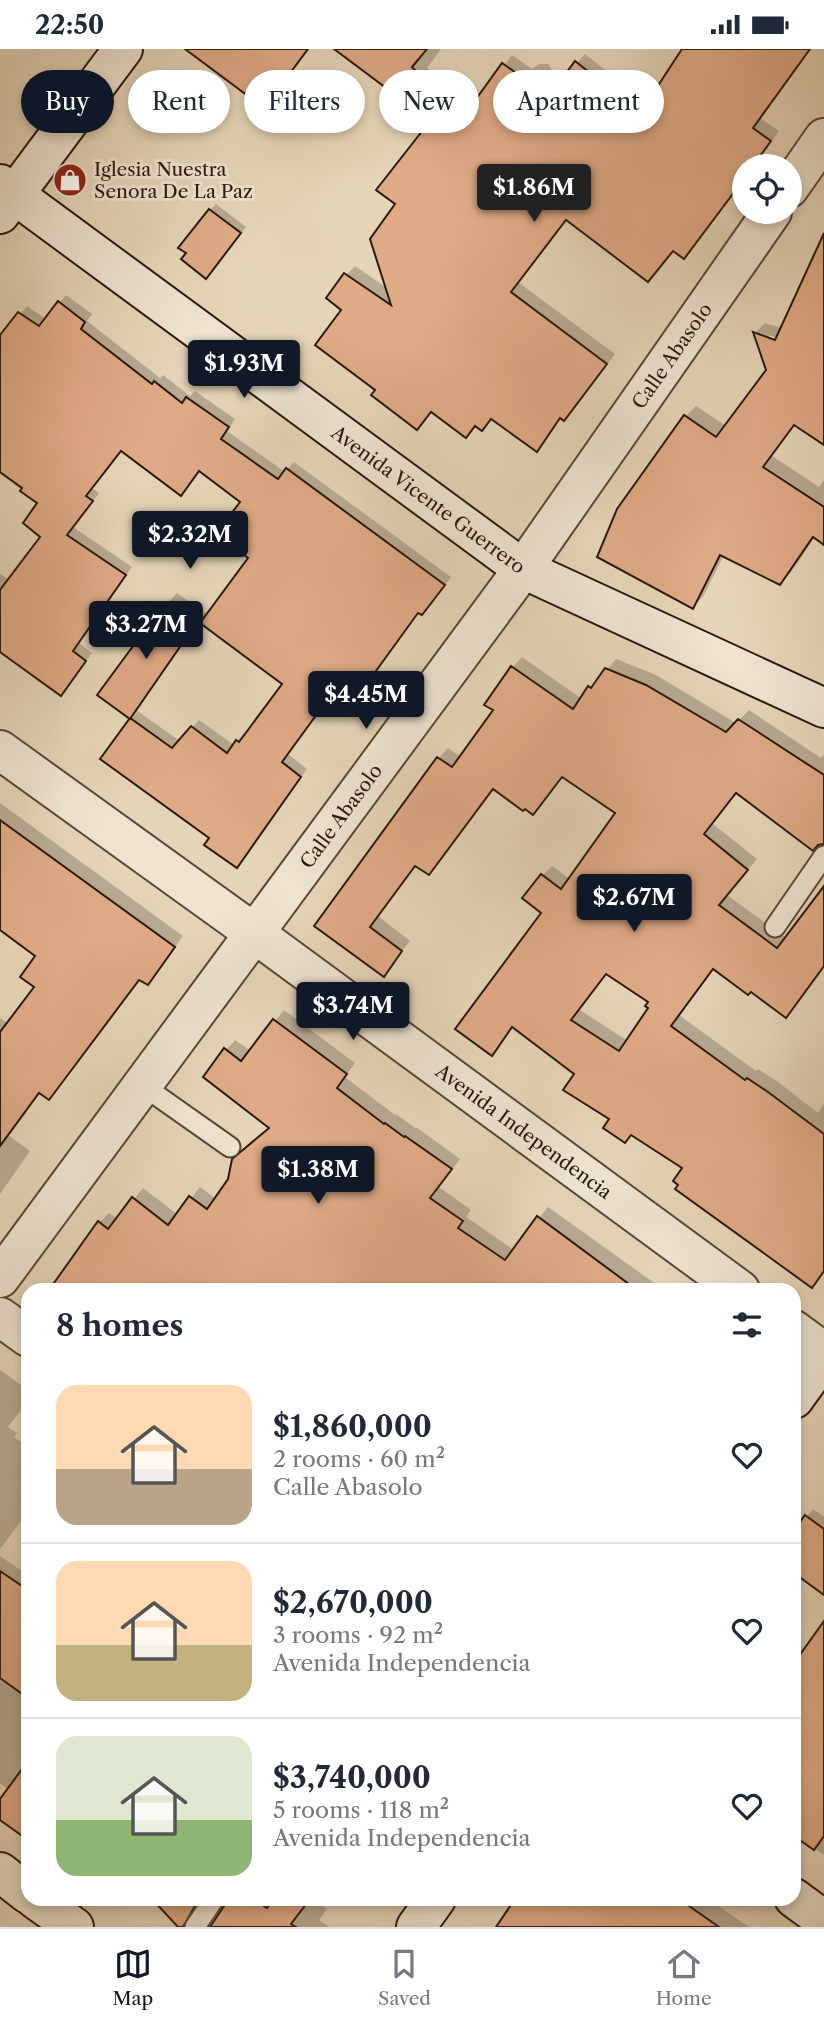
<!DOCTYPE html>
<html lang="en">
<head>
<meta charset="utf-8">
<style>
  body { margin:0; font-family:"Libre Caslon Text",serif; background:#f2f2f3; color:#1f2937; height:100vh; display:flex; flex-direction:column; font-size:26px; white-space:nowrap }
  * { box-sizing:border-box; margin:0 }
  p { font-size:23px; color:#747a83 }
  .icon { flex:none; width:38px; height:38px; fill:none; stroke:currentColor; stroke-width:2; stroke-linecap:round; stroke-linejoin:round }
  .map { position:relative; flex:1; overflow:hidden }
  .details { position:absolute; left:21px; top:1234px; width:780px; height:623px; display:flex; flex-direction:column; background:#fff; border-radius:21px; box-shadow:0 4px 10px #0003 }
  .details>* { flex:none }
  .hud { position:absolute; left:21px; top:21px; width:782px; height:63px; display:flex; gap:14px }
  .fabs { position:absolute; left:732px; top:105px; display:grid; gap:14px }
  .fabs a { display:grid; place-items:center; width:70px; height:70px; border-radius:50%; background:#fff; box-shadow:0 4px 10px #0003; font-size:35px }
  .price { position:absolute; translate:-50% -60px; padding:0 16px; border-radius:7px; background:#111827; color:#fff; font-size:23px; line-height:46px; filter:drop-shadow(0 2px 4px #0008) }
  .price::after { content:''; position:absolute; left:50%; top:42px; width:21px; height:16px; margin-left:-10px; background:inherit; clip-path:polygon(0 0,100% 0,50% 100%) }
  .price.active { background:#222; color:#fff }
  ul { padding:0; list-style:none }
  li { display:flex; align-items:center; gap:21px; height:175px; padding:0 35px }
  li+li { border-top:2px solid #e0e1e3 }
  li span { display:grid; place-items:center; flex:none; width:196px; height:140px; border-radius:21px; color:#555 }
  li>.icon { margin-inline-start:auto }
  span .icon { width:84px; height:84px; fill:#fffc; stroke-width:1 }
  li b { font-size:30px }
  h2 { display:flex; justify-content:space-between; align-items:center; height:84px; padding:0 35px; font-size:30px }
  .pill { padding:0 24px; border-radius:32px; background:#fff; box-shadow:0 4px 10px #0003; font-size:24px; line-height:63px }
  .pill.active { background:#111827; color:#fff }
  .status { display:flex; justify-content:space-between; align-items:center; height:49px; padding:0 35px; background:#fff; direction:ltr }
  .status svg { height:19px; fill:currentColor }
  .menu { display:flex; justify-content:space-around; align-items:center; height:98px; border-top:2px solid #e0e1e3; background:#fff; font-size:19px; color:#747a83 }
  .menu a { display:grid; justify-items:center; gap:4px }
  .menu .active { color:#111827 }
  .map>svg:first-child { display:block }
  .shadow { fill:#0003; fill-rule:evenodd }
  .building { fill:#dfaa86; stroke:#2d180a; stroke-width:2; fill-rule:evenodd }
  .lines { fill:none; stroke-linecap:round; stroke-linejoin:round }
  .lane-casing { stroke:#5b4736; stroke-width:23 }
  .street-casing { stroke:#5b4736; stroke-width:42 }
  .secondary-casing { stroke:#2d180a; stroke-width:42 }
  .lane { stroke:#eee4d1; stroke-width:19 }
  .street { stroke:#eee4d1; stroke-width:38 }
  .secondary { stroke:#eee4d1; stroke-width:38 }
  .labels { text-anchor:middle; stroke-width:6; stroke-linejoin:round; paint-order:stroke }
  .poi-label { font-size:19px; fill:#2d180a; stroke:#eee4d1; text-anchor:start }
  .street-label { font-size:19px; fill:#2d180a; stroke:#eee4d1 }
</style>
</head>
<body>
<div class="status"><b>22:50</b><svg viewBox="0 0 49 12"><path d="M0 12V9h3v3zM5 12V6h3v6zM10 12V3h3v9zM15 12V0h3v12zM26 1h20v11H26zM47 4h2v5h-2z"/></svg></div>
<div class="map">
<svg width="824" height="1878" viewBox="0 0 824 1878">
  <rect width="100%" height="100%" fill="#e5d5b8"/>
  <filter id="stains"><feTurbulence type="fractalNoise" baseFrequency=".00286" numOctaves="4"/><feColorMatrix values="0 0 0 0 .2 0 0 0 0 .09 0 0 0 0 .02 0 0 0 .5 -.17"/></filter>
  <radialGradient id="worn" r=".72"><stop offset=".6" stop-color="#630" stop-opacity="0"/><stop offset="1" stop-color="#630" stop-opacity=".3"/></radialGradient>
  <g class="shadow">
    <path d="M204,0H309L264,57Z"/>
    <path d="M374,0H441L427,19L475,55L512,6L532,20L539,15H548L561,33L585,5L648,55L684,0H811L760,69L779,82L753,117H744V130L684,208L674,201L568,169L518,233L615,305L573,361L564,370L562,368L537,401L492,368L476,376L466,387L432,361L377,340L344,261L346,226L355,217L387,239L397,154L433,72Z"/>
    <path d="M216,155L246,178L212,221L188,204L210,161Z"/>
    <path d="M824,200V394L796,375L772,407L819,438L824,431V494L815,488L791,523L780,534L724,506L703,548L692,558L685,368L696,357L726,377L768,322L755,284L765,274L782,279ZM769,286L784,292L783,295L769,290Z"/>
    <path d="M66,246L92,265L87,272L160,329L163,326L190,347L195,342L235,370L227,382L285,423L294,413L451,528L429,557L419,563L354,653L347,660L329,649L288,705L307,720L237,817L211,789L103,710L137,663L99,645L166,556L177,544L208,566L250,509L242,452L200,420L122,401L92,439L99,444L73,478L132,518L79,594L92,604L68,638L0,601V525L10,531L42,488L40,454L0,425V289L27,257L46,270ZM200,572L284,634L246,686L244,684L234,696L199,671L180,692L136,661Z"/>
    <path d="M522,608L582,650L616,610L656,626L736,674L749,661L821,709L824,706V762L737,743L713,775L757,810L727,846L786,889L824,838V918L786,966L751,941L714,919L679,966L756,1022L758,1020L778,1033L818,1064L824,1055V1223L811,1237L684,1119L612,1070L576,1024L514,977L491,1005L543,864L542,827L552,817L570,830L617,764L564,726L533,764L494,739L438,814L417,816L378,867L410,892L383,925L316,876L439,709L448,699L461,708L495,661L513,618ZM607,924L650,953V958L628,992L580,961Z"/>
    <path d="M0,754L183,887L157,924L147,934L141,930L58,1039L41,1043L8,1086L30,1102L0,1145V969L9,975L37,938L38,906L0,879Z"/>
    <path d="M284,961L355,1014L345,1028L395,1066L396,1065L415,1079L416,1078L460,1110L439,1138L471,1161L466,1168L514,1201L548,1158L664,1241H51L99,1174L109,1164L118,1170L143,1139L178,1166L200,1138L216,1150L271,1078L226,1001L235,991L251,1002Z"/>
    <path d="M0,1321L28,1341V1352L8,1378L17,1384L14,1388L28,1398V1463L0,1500Z"/>
    <path d="M813,1460L824,1468V1544L796,1523L794,1525V1484Z"/>
    <path d="M0,1507L28,1526V1789L0,1769V1753L9,1741L0,1734Z"/>
    <path d="M824,1575V1806L794,1785V1610Z"/>
    <path d="M155,1850H201L193,1861V1875L197,1878H181Z"/>
    <path d="M256,1850H312L327,1860L319,1871L329,1878H211L244,1867Z"/>
    <path d="M517,1850H708L749,1878H529L508,1864Z"/>
  </g>
  <g class="building">
    <path d="M185,0H308L264,59Z"/>
    <path d="M334,0H427L412,18L434,40L466,64L502,14L522,28L528,24H538L553,42L575,12L640,64L682,0H810L753,79L771,92L753,117H744V130L684,210L673,202L648,233L566,171L511,243L607,315L564,372L560,369L537,403L491,370L482,382L475,377L466,389L431,363L417,381L371,346L375,341L315,296L341,261L326,249L344,224L391,256L370,190L395,155L376,141L430,72Z"/>
    <path d="M209,160L241,184L206,230L181,210L186,204L178,199Z"/>
    <path d="M824,184V396L794,376L763,418L824,458V496L813,488L780,536L720,506L693,560L597,508L617,460L684,366L716,388L766,321L753,283L775,291Z"/>
    <path d="M58,252L85,273L81,280L152,335L154,332L182,354L186,348L229,378L221,390L278,430L286,419L445,536L422,566L418,564L347,662L328,650L282,713L301,728L237,819L204,796L209,789L100,710L130,669L172,699L191,677L227,704L236,691L239,693L282,635L200,574L248,509L216,485L240,453L199,422L181,447L121,402L86,447L93,452L67,486L126,526L73,602L86,612L61,647L0,603V541L40,488L23,474L37,454L20,442L22,439L0,423V286L18,263L39,277Z"/>
    <path d="M164,555L195,576L130,670L97,646Z"/>
    <path d="M511,617L573,660L588,637L591,639L605,619L646,636L726,683L738,670L824,726V795L818,796L813,802L736,744L704,785L748,821L719,856L777,899L824,837V917L786,969L751,943L748,946L713,920L671,977L745,1031L747,1029L768,1043L824,1085V1222L812,1239L675,1140L678,1136L673,1132L682,1119L631,1086L625,1094L603,1079L609,1070L563,1041L574,1025L512,978L492,1007L455,980L541,864L522,849L541,825L561,840L615,764L562,728L533,766L525,760L523,762L493,740L429,826L415,817L370,878L402,902L384,928L314,877L437,708L452,718L493,661L484,656ZM606,925L648,953L645,957L648,959L619,1002L571,971Z"/>
    <path d="M0,771L175,898L148,936L139,931L49,1051L39,1044L0,1097V983L34,938L20,928L35,907L0,881Z"/>
    <path d="M273,970L347,1025L337,1039L384,1075L385,1074L404,1088L405,1087L452,1120L430,1149L463,1172L458,1179L505,1211L537,1167L637,1241H49L98,1172L108,1180L132,1148L168,1176L189,1147L207,1160L228,1130L232,1110L269,1079L203,1028L224,999L241,1012Z"/>
    <path d="M805,1466L824,1480V1546L794,1524V1481Z"/>
    <path d="M0,1522L28,1541V1649L0,1629Z"/>
    <path d="M824,1572V1787L814,1801L794,1787V1614Z"/>
    <path d="M28,1712V1791L0,1771V1750Z"/>
    <path d="M152,1850H199L183,1878H178Z"/>
    <path d="M226,1850H254L267,1859L273,1850H310L291,1875L296,1878H210L224,1857Z"/>
    <path d="M515,1850H679L719,1878H496Z"/>
  </g>
  <g class="lines">
    <defs>
      <g id="lane">
        <path d="M775,878L824,807"/>
        <path d="M142,1036L230,1098"/>
        <path d="M195,1878L214,1850"/>
      </g>
      <g id="street">
        <path d="M789,139L824,89"/>
        <path id="s1" d="M0,701L254,884L740,1241"/>
        <path id="s2" d="M0,1229L523,520L772,163"/>
        <path d="M0,1268L28,1288"/>
        <path d="M794,1281L824,1303"/>
      </g>
      <g id="secondary">
        <path id="s3" d="M0,135L523,520L824,659"/>
        <path d="M0,165L123,0"/>
        <path d="M794,1350L824,1308"/>
        <path d="M0,1823L28,1845"/>
        <path d="M794,1849L824,1871"/>
        <path d="M35,1850L74,1878"/>
        <path d="M416,1878L436,1850"/>
      </g>
    </defs>
    <use href="#lane" class="lane-casing"/>
    <use href="#street" class="street-casing"/>
    <use href="#secondary" class="secondary-casing"/>
    <use href="#lane" class="lane"/>
    <use href="#street" class="street"/>
    <use href="#secondary" class="secondary"/>
  </g>
  <defs>
    <symbol id="shop-disc" viewBox="-11 -11 22 22"><circle r="9.5" fill="#8f2418" stroke="#eee4d1"/><path d="M-5-2.5h2.3a2.7 3.5 0 0 1 5.4 0H5L5.5 6h-11ZM-1.5-2.5h3a1.5 2.3 0 0 0-3 0Z" fill="#fff"/></symbol>
  </defs>
  <g fill-rule="evenodd">
    <use href="#shop-disc" x="51" y="112" width="38" height="38"/>
  </g>
  <g class="labels">
    <g class="poi-label">
      <text x="94" y="127">Iglesia Nuestra<tspan x="94" dy="22">Senora De La Paz</tspan></text>
    </g>
    <g class="street-label">
      <text dy="7" stroke="none"><textPath href="#s2" startOffset="1141">Calle Abasolo</textPath></text>
      <text dy="7" stroke="none"><textPath href="#s3" startOffset="532">Avenida Vicente Guerrero</textPath></text>
      <text dy="7" stroke="none"><textPath href="#s2" startOffset="574">Calle Abasolo</textPath></text>
      <text dy="7" stroke="none"><textPath href="#s1" startOffset="648">Avenida Independencia</textPath></text>
    </g>
  </g>
  <rect width="100%" height="100%" filter="url(#stains)"/>
  <rect width="100%" height="100%" fill="url(#worn)"/>
</svg>
<div class="fabs">
<a><svg class="icon" aria-label="locate" viewBox="0 0 24 24"><circle cx="12" cy="12" r="6"/><path d="M12 2v4M12 18v4M2 12h4M18 12h4"/></svg></a>
</div>
<b class="price active" style="left:534px;top:175px">$1.86M</b>
<b class="price" style="left:244px;top:351px">$1.93M</b>
<b class="price" style="left:190px;top:522px">$2.32M</b>
<b class="price" style="left:146px;top:612px">$3.27M</b>
<b class="price" style="left:366px;top:682px">$4.45M</b>
<b class="price" style="left:634px;top:885px">$2.67M</b>
<b class="price" style="left:353px;top:993px">$3.74M</b>
<b class="price" style="left:318px;top:1157px">$1.38M</b>
<div class="hud">
<a class="pill active">Buy</a>
<a class="pill">Rent</a>
<a class="pill">Filters</a>
<a class="pill">New</a>
<a class="pill">Apartment</a>
</div>
<section class="details">
<h2>8 homes<svg class="icon" aria-label="filters" viewBox="0 0 24 24"><path d="M4 7h16M4 17h16"/><circle cx="9" cy="7" r="2"/><circle cx="15" cy="17" r="2"/></svg></h2>
<ul>
<li><span style="background:linear-gradient(#ffd9b3 60%,#b9a48a 0)"><svg class="icon" aria-label="home" viewBox="0 0 24 24"><path d="M3 11l9-7 9 7M6 9v11h12V9"/></svg></span><div><b>$1,860,000</b><p>2 rooms · 60 m²</p><p>Calle Abasolo</p></div><svg class="icon" aria-label="heart" viewBox="0 0 24 24"><path d="M12 20l-8-8c-3-5 5-10 8-4 3-6 11-1 8 4z"/></svg></li>
<li><span style="background:linear-gradient(#ffd9b3 60%,#c2b280 0)"><svg class="icon" aria-label="home" viewBox="0 0 24 24"><path d="M3 11l9-7 9 7M6 9v11h12V9"/></svg></span><div><b>$2,670,000</b><p>3 rooms · 92 m²</p><p>Avenida Independencia</p></div><svg class="icon" aria-label="heart" viewBox="0 0 24 24"><path d="M12 20l-8-8c-3-5 5-10 8-4 3-6 11-1 8 4z"/></svg></li>
<li><span style="background:linear-gradient(#dfe7d0 60%,#8fb573 0)"><svg class="icon" aria-label="home" viewBox="0 0 24 24"><path d="M3 11l9-7 9 7M6 9v11h12V9"/></svg></span><div><b>$3,740,000</b><p>5 rooms · 118 m²</p><p>Avenida Independencia</p></div><svg class="icon" aria-label="heart" viewBox="0 0 24 24"><path d="M12 20l-8-8c-3-5 5-10 8-4 3-6 11-1 8 4z"/></svg></li>
</ul>
</section>
</div>
<nav class="menu">
<a class="active"><svg class="icon" aria-label="map" viewBox="0 0 24 24"><path d="M3 6l6-2 6 2 6-2v14l-6 2-6-2-6 2zM9 4v14M15 6v14"/></svg>Map</a>
<a><svg class="icon" aria-label="saved" viewBox="0 0 24 24"><path d="M7 4h10v16l-5-4-5 4z"/></svg>Saved</a>
<a><svg class="icon" aria-label="home" viewBox="0 0 24 24"><path d="M3 11l9-7 9 7M6 9v11h12V9"/></svg>Home</a>
</nav>
</body>
</html>
